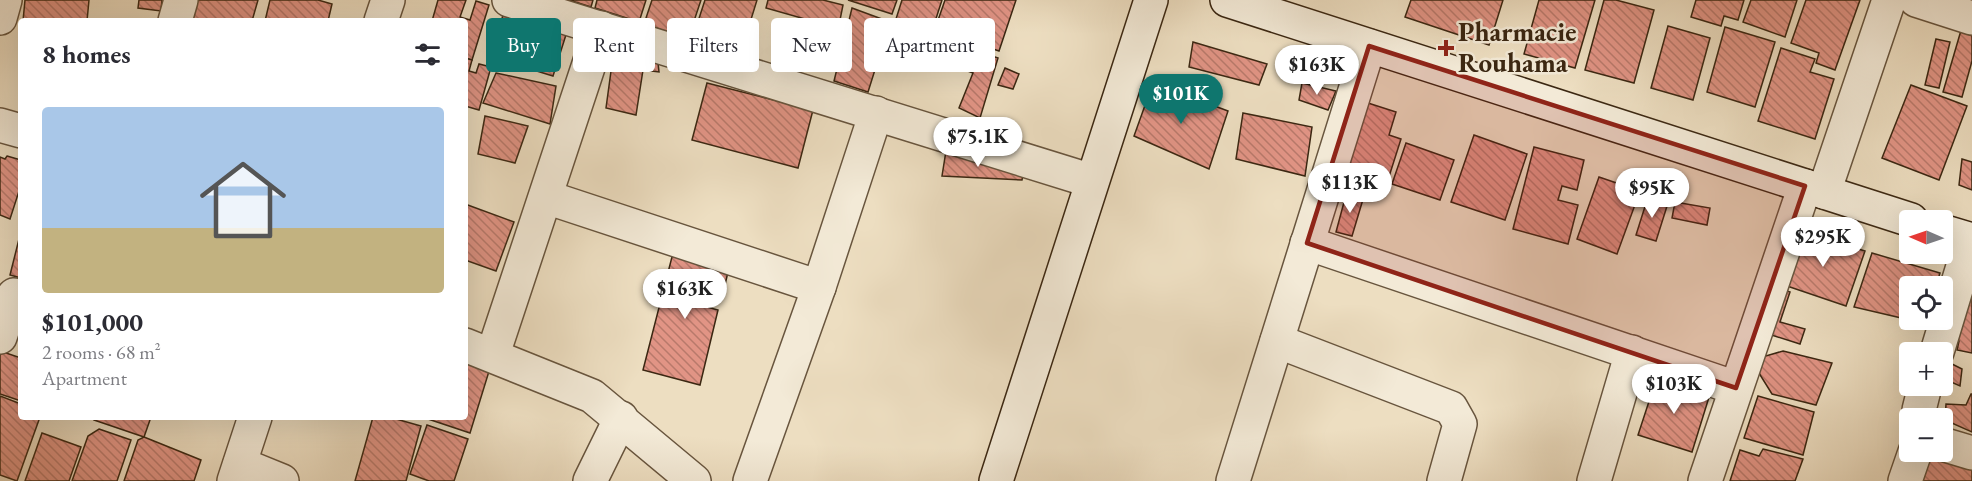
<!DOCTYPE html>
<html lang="en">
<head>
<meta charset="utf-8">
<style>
  body { margin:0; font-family:"EB Garamond",serif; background:#f7f7f7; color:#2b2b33; height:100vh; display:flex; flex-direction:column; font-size:22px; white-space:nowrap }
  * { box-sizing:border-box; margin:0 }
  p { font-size:20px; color:#7c7c81 }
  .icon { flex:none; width:33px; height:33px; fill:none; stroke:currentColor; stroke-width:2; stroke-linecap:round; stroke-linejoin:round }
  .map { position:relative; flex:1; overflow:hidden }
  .drawer { position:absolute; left:18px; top:18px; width:450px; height:402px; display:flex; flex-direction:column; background:#fff; border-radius:6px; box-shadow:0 6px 24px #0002 }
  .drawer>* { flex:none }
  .top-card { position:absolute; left:486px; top:18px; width:570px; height:54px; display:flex; gap:12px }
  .needle { width:39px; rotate:272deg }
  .controls { position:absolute; left:1899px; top:210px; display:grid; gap:12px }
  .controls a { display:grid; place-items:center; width:54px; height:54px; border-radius:6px; background:#fff; box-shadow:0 6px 24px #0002; font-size:30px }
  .price { position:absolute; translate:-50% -51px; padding:0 14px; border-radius:21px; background:#fff; color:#222; font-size:20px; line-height:39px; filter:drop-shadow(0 2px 3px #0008) }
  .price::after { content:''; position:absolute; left:50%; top:36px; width:18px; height:14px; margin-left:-9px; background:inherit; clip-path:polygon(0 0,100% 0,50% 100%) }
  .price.active { background:#0f766e; color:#fff }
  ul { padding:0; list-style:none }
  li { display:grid; align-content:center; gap:12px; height:318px; padding:0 24px }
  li+li { border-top:2px solid #e1e1e2 }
  li span { display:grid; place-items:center; height:186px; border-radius:6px; color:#555 }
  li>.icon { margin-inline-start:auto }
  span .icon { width:108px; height:108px; fill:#fffc; stroke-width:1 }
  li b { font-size:26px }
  h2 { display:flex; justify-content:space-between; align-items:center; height:72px; padding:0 24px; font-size:26px }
  .chip { padding:0 21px; border-radius:6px; background:#fff; box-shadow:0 6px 24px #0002; font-size:21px; line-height:54px }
  .chip.active { background:#0f766e; color:#fff }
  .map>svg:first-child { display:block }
  .building { fill:url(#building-back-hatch); stroke:#3b2712; stroke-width:1.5 }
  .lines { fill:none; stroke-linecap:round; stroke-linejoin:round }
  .street-casing { stroke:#68553e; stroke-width:36 }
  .secondary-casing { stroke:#3b2712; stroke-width:36 }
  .street { stroke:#f3ead7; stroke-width:33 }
  .secondary { stroke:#f3ead7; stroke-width:33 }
  .marked { fill:#8f2418; fill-opacity:0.2; stroke:#8f2418; stroke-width:4.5; stroke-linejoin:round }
  .poi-dot { fill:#8f2418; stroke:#f3ead7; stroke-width:2 }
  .labels { text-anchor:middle; stroke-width:5; stroke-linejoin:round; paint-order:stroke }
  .poi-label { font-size:27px; font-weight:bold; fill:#3b2712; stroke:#f3ead7; text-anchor:start }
</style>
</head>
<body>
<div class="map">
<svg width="1972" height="481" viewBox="0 0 1972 481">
  <defs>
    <pattern id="building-back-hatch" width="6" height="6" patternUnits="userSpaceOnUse" patternTransform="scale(1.5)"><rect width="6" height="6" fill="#e19485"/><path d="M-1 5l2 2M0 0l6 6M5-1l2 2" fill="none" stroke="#b8796b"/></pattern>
  </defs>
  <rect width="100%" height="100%" fill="#eddec1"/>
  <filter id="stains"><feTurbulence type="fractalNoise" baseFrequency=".00333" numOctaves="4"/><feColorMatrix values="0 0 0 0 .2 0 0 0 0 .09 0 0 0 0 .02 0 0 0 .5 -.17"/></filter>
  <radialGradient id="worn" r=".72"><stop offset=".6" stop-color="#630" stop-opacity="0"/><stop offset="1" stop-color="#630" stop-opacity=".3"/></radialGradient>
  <g class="building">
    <path d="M25,0H89L87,21H23Z"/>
    <path d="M139,0H162L161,11L138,8Z"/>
    <path d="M197,0H258L252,21H191Z"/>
    <path d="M270,0H318L332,4L328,21H265Z"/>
    <path d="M438,0H466L460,17L470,20L476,1L489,5L472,60L465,58V21H432Z"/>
    <path d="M569,0H593L591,7Z"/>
    <path d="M597,0H646L639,22L595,8Z"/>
    <path d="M652,0H701L688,39L644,24Z"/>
    <path d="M705,0H757L740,55L692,40Z"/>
    <path d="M768,0H823L843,5L839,25L829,22L822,49L799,42L805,19L766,8Z"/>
    <path d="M848,0H897L892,14Z"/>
    <path d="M902,0H942L932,31L896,19Z"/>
    <path d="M945,0H1016L999,51L935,29Z"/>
    <path d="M1411,0H1503L1489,45L1405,17Z"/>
    <path d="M1539,0H1595L1575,68L1524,54Z"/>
    <path d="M1604,0H1616L1654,10L1634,83L1585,70Z"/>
    <path d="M1696,0H1744L1738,20L1724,16L1721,26L1691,17Z"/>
    <path d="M1751,0H1797L1785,37L1743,22Z"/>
    <path d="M1806,0H1860L1835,70L1816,63L1819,53L1791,43Z"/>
    <path d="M507,1L570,22L553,76L491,57Z"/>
    <path d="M852,8L890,22L868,92L834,81Z"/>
    <path d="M1668,26L1710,38L1693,100L1651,88Z"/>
    <path d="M1725,27L1775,42L1755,107L1707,92Z"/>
    <path d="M1962,27L1972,30V61L1962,97L1943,92Z"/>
    <path d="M909,32L924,39L919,62L904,57Z"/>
    <path d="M1936,39L1950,42L1939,88L1925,85Z"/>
    <path d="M1193,42L1267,64L1259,85L1189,67Z"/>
    <path d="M959,45L998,58L980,118L959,108L973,73L952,65Z"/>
    <path d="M1781,48L1815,59L1810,72L1834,79L1815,139L1758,121Z"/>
    <path d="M465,58L472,60L469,71L476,73L479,64L491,67L479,110L465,106Z"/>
    <path d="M641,61L658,63L659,72L643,70L636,115L606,108L612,64Z"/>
    <path d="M1005,68L1019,74L1013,89L998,85Z"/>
    <path d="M496,73L556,86L550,124L483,103Z"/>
    <path d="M707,83L813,110L798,168L692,140Z"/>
    <path d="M1153,83L1228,111L1209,169L1134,136Z"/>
    <path d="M1302,83L1336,91L1328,110L1299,100Z"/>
    <path d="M1911,85L1967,106L1939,180L1882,158Z"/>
    <path d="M1368,103L1396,112L1389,135L1401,139L1386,186L1346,174Z"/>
    <path d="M1243,113L1312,127L1305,176L1236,159Z"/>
    <path d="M485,116L528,126L515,163L478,154Z"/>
    <path d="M1474,135L1527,154L1505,220L1451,202Z"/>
    <path d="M1406,143L1454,160L1440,200L1392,184Z"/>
    <path d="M1534,147L1584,160L1577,190L1562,186L1558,200L1578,205L1568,244L1513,229Z"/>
    <path d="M946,151L1024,170L1022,180L942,176Z"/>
    <path d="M7,156L21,160V185L10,219L0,215V157L5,159Z"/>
    <path d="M1962,159L1972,162V190L1959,185Z"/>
    <path d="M1599,177L1640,191L1617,254L1577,239Z"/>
    <path d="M1347,191L1364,196L1352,236L1336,232Z"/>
    <path d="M1648,197L1668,203L1656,241L1636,235Z"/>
    <path d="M1675,202L1710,208L1707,225L1672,218Z"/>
    <path d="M465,204L514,222L496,271L465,260Z"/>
    <path d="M1797,230L1865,251L1846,306L1784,285Z"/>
    <path d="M20,235H21V278L10,275Z"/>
    <path d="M673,253L729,268L722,297L696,290L692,303L718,310L700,385L643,370Z"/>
    <path d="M1872,253L1940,273L1936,286H1910V320H1924L1923,323L1854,307Z"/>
    <path d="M1972,281V353L1957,350L1959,341L1947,339Z"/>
    <path d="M1777,288L1790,292L1780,322L1805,329L1800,344L1762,332Z"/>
    <path d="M0,351L21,358V401L0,394Z"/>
    <path d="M1783,351L1832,363L1816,405L1772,394L1757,370L1762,357Z"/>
    <path d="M1942,359L1962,369L1960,386L1942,378Z"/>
    <path d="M465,360L490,368L470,433L428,419L465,417Z"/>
    <path d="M1657,377L1710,394L1692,452L1638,435Z"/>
    <path d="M1971,394H1972V432L1945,420L1946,404L1966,405Z"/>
    <path d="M0,396L21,404V417H40L17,481L0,475Z"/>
    <path d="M1758,396L1814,412L1803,455L1744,438Z"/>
    <path d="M95,417H151L144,437L94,420Z"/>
    <path d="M373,417H389L421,426L406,481H355Z"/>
    <path d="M427,425L468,439L454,481H429L410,474Z"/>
    <path d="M99,429L131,440L117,481H72L88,436Z"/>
    <path d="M42,433L81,447L69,481H25Z"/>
    <path d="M144,437L201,460L194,481H124L138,440Z"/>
    <path d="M1763,449L1803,459L1795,481H1730L1740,450L1759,456Z"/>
    <path d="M1926,454L1972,467V481H1919Z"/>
  </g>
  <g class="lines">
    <defs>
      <g id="street">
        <path d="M509,0L1092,181"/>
        <path d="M1916,0L1972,18"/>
        <path d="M0,18L5,0"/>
        <path d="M175,21L181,0"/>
        <path d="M381,21L388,0"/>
        <path d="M0,125L21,131"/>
        <path d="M1824,192L1889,0"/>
        <path d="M546,197L819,287"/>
        <path d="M1307,243L1736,388"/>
        <path d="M0,337L14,295"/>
        <path d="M1277,341L1451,408L1460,424L1444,481"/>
        <path d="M465,345L592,396L694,481"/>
        <path d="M1937,352L1971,240"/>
        <path d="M493,354L601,28"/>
        <path d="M1921,418L1919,410L1925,386"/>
        <path d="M1942,444L1972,453"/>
        <path d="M240,464L282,481"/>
        <path d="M234,481L255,417"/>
        <path d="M590,481L621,418"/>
        <path d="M750,481L819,287L876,113"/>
        <path d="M1233,481L1369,46"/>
        <path d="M1594,481L1632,352"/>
        <path d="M1705,481L1805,186"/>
        <path d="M1905,481L1915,452"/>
      </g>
      <g id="secondary">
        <path d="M1227,0L1911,220"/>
        <path d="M1942,231L1972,240"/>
        <path d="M996,481L1151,0"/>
      </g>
    </defs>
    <use href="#street" class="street-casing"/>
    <use href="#secondary" class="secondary-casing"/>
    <use href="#street" class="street"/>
    <use href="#secondary" class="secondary"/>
  </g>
  <path class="marked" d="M1369,46L1805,186L1736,388L1307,243Z"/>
  <path class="poi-dot" d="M1443 39h6v6h6v6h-6v6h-6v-6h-6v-6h6z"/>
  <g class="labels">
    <g class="poi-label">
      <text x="1458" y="41">Pharmacie<tspan x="1458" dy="31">Rouhama</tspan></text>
    </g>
  </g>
  <rect width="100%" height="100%" filter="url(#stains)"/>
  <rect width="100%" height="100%" fill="url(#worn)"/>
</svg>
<div class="controls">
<a><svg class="needle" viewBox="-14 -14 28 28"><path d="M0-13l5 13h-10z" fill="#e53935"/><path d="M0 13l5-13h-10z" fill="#7c7c81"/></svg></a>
<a><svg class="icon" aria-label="locate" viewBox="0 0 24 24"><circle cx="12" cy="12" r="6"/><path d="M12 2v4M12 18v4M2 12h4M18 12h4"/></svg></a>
<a>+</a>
<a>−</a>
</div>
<b class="price" style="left:1317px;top:96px">$163K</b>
<b class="price active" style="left:1181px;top:125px">$101K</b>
<b class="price" style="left:978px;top:168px">$75.1K</b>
<b class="price" style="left:1350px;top:214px">$113K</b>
<b class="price" style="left:1652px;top:219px">$95K</b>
<b class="price" style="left:1823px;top:268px">$295K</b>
<b class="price" style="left:685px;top:320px">$163K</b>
<b class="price" style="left:1674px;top:415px">$103K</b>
<div class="top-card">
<a class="chip active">Buy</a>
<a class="chip">Rent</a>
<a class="chip">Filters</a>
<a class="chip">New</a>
<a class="chip">Apartment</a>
</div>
<section class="drawer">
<h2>8 homes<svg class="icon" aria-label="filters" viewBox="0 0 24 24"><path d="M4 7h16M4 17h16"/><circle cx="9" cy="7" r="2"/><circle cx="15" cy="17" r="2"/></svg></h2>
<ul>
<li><span style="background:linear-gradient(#a9c7e8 65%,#c2b280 0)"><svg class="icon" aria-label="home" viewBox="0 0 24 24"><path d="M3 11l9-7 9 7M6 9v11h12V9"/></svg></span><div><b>$101,000</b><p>2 rooms · 68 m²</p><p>Apartment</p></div></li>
</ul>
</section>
</div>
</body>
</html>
